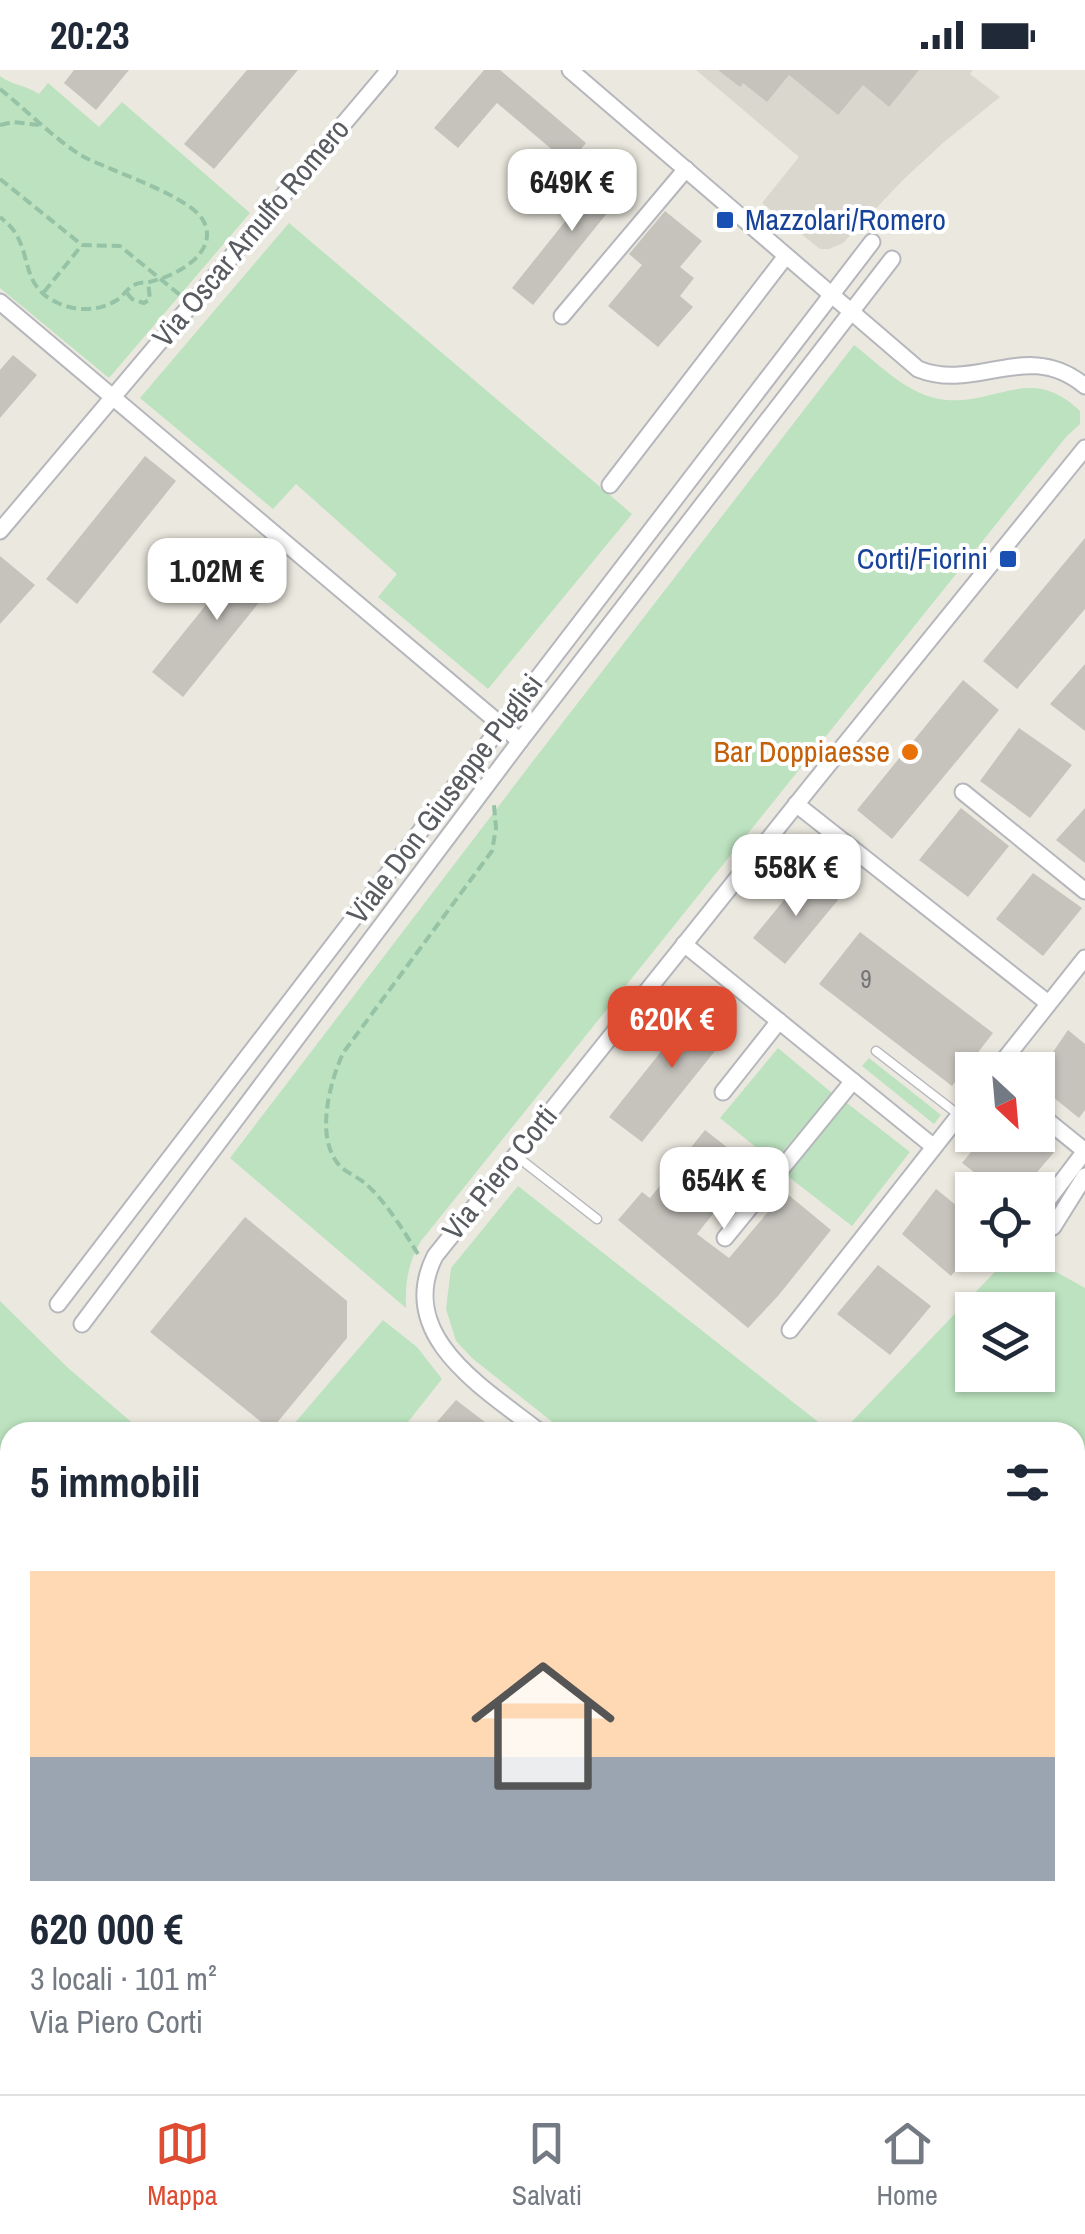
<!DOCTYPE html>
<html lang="it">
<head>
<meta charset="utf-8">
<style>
  body { margin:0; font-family:"Archivo Narrow",sans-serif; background:#f2f2f3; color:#1f2937; height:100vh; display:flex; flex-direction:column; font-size:38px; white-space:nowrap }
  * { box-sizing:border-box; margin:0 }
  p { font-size:32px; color:#747a83 }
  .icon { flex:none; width:55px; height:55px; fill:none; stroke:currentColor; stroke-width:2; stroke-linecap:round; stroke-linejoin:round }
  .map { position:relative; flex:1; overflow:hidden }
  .panel { position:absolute; left:0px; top:1352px; width:1085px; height:672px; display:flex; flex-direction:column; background:#fff; border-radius:30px 30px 0 0; box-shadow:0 2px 8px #0004 }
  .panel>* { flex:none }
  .needle { width:65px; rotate:154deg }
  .tools { position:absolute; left:955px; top:982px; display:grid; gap:20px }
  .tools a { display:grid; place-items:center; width:100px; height:100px; border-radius:0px; background:#fff; box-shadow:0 2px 8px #0004; font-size:50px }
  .price { position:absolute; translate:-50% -85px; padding:0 22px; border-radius:20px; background:#fff; color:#222; font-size:32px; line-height:65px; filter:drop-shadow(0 2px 5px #0008) }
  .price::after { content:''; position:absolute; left:50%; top:60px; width:30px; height:22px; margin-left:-15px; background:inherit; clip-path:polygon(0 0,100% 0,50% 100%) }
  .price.selected { background:#de4c32; color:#fff }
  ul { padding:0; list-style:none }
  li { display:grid; align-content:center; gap:20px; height:530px; padding:0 30px }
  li+li { border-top:2px solid #e0e1e3 }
  li span { display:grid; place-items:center; height:310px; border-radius:0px; color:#555 }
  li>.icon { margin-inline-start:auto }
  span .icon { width:180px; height:180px; fill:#fffc; stroke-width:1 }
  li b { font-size:42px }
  h2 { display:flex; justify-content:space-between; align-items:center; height:120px; padding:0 30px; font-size:42px }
  .status { display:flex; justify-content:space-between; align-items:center; height:70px; padding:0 50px; background:#fff; direction:ltr }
  .status svg { height:28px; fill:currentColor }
  .menu { display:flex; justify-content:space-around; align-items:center; height:140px; border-top:2px solid #e0e1e3; background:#fff; font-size:28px; color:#747a83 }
  .menu a { display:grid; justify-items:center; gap:5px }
  .menu .selected { color:#de4c32 }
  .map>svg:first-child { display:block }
  .education { fill:#dad8ce }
  .green { fill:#bce2bf; fill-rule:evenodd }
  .building { fill:#c6c3bd }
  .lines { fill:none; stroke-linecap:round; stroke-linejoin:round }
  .lane-casing { stroke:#b5b7bc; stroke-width:11 }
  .street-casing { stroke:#b5b7bc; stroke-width:19 }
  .path { stroke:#96c2a6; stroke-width:4; stroke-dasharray:10 5; stroke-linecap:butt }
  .lane { stroke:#fff; stroke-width:8 }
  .street { stroke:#fff; stroke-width:15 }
  .transit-dot { fill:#1a4fb4; stroke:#fff; stroke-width:4 }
  .food-dot { fill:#e8710a; stroke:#fff; stroke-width:4 }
  .labels { text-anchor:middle; stroke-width:8; stroke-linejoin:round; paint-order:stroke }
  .number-label { font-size:25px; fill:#747577 }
  .transit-label { font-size:30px; fill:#164399; stroke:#fff; text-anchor:start }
  .street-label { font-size:30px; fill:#585b60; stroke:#fff }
  .food-label { font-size:30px; fill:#c56008; stroke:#fff; text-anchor:end }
</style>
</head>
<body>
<div class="status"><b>20:23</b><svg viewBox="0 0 49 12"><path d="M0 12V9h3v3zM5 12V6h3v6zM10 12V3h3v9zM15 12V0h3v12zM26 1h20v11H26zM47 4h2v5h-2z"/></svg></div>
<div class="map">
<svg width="1085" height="2024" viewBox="0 0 1085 2024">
  <rect width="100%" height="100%" fill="#ebe9df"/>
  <path class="education" d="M696,0H973L970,4L1000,27L944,72L903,110L843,173L829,179H820L762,133L799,87Z"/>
  <g class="green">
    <path d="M0,6C11,15 26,15 39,24L48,13L99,57L122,32L250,143L109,308L0,218Z"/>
    <path d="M289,153L632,444L488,619L378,527L397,504L296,414L273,439L140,328Z"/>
    <path d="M854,275C880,295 906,323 939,329C995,338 1029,292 1080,341V354L1066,367L421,1171C408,1193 405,1212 406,1238L230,1088L533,691Z"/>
    <path d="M778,978L832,1023L774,1092L720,1048Z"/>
    <path d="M869,988L941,1045L934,1054L862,996Z"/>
    <path d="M843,1030L910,1082L852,1156L785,1104Z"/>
    <path d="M518,1116L831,1362H565L472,1288L456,1271L446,1239L451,1198Z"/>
    <path d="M1011,1185H1026L1085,1218V1640L1075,1643V1362H842ZM972,1240H1038V1305H972Z"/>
    <path d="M0,1231L68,1298L143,1362H10V1737L0,1751Z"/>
    <path d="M383,1250L417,1277L442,1309L400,1362H287Z"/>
    <path d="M79,2015H851L857,2024H72Z"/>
  </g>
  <g class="building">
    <path d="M74,0H129L96,40L64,13Z"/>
    <path d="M247,0H298L214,99L184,74Z"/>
    <path d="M484,0H500L586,73L569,94L497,33L458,78L434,58Z"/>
    <path d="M718,0H919L889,37L863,15L838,45L789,5L767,32L743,13L740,17Z"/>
    <path d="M611,94L633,111L533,235L512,218Z"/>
    <path d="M665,141L702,171L680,197L694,208L680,226L693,237L658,277L608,236L642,195L629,184Z"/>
    <path d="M13,285L37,305L0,348V300Z"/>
    <path d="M145,386L176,411L77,534L46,509Z"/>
    <path d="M1085,468V539L1017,619L983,591Z"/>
    <path d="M251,479L282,504L183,627L152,602Z"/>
    <path d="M0,486L35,515L0,554Z"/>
    <path d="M1085,594V661L1050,634Z"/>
    <path d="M963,610L999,640L892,769L857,740Z"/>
    <path d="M1019,658L1072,695L1030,748L980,711Z"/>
    <path d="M961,738L1009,776L968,827L919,790Z"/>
    <path d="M1085,738V793L1056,770Z"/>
    <path d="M806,803L838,830L785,894L753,868Z"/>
    <path d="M1033,803L1082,838L1043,886L996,849Z"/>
    <path d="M860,862L993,963L952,1016L819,914Z"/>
    <path d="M702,930L735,956L642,1072L609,1047Z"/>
    <path d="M1068,960L1085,974V1040L1079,1048L1038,1015V1004Z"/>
    <path d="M705,1060L751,1096L697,1164L729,1188L785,1122L831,1160L778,1226L748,1258L618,1150L642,1122L650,1128Z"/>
    <path d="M985,1065H1035L1055,1081L1022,1120H998L962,1093Z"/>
    <path d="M936,1119L972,1148V1181L951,1206L902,1164Z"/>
    <path d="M245,1147L347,1231V1268L271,1360L150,1262Z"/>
    <path d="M878,1195L931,1236L890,1285L837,1244Z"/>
    <path d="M456,1330L498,1362H428Z"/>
  </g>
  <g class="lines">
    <defs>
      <g id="lane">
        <path d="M876,981L959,1045"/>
        <path d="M515,1085L597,1149"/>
      </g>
      <g id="street">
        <path d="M570,0L918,299C977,323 1027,268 1085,316"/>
        <path d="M0,232L520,671"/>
        <path d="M562,246L686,99"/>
        <path d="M610,415L786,186"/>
        <path d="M0,461L389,0"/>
        <path d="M963,722L1085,821"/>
        <path d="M796,734L1048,933"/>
        <path d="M684,874L934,1077"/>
        <path d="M996,1000L1085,888"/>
        <path d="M723,1022L779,951"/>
        <path d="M1038,1043L1085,1081"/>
        <path d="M1038,1143L1085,1081"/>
        <path d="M1038,1159L1045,1161L1053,1157L1085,1106"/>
        <path d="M725,1168L853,1011"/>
        <path d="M58,1234L872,172"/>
        <path d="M82,1254L520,671L892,189"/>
        <path d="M790,1260L972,1029"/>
        <path d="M540,1362C487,1320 394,1267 435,1186L811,716L1085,378"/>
        <path d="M1075,1661L1085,1658"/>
        <path d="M1075,1772L1085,1781"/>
        <path d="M0,1780L10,1767"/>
        <path d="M0,1861L10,1869"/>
        <path d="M861,2015L868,2024"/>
        <path d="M903,2015L911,2024"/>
      </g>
    </defs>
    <use href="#lane" class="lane-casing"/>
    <use href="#street" class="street-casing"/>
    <g class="path">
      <path d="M0,19C24,38 59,73 84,87C111,101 193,127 204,152C219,184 174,207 149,212C144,213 139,212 134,215C128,218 123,226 117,230C100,241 77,242 58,233C23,218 31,189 16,164C12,157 6,152 0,147"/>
      <path d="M0,55L13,52L39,55"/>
      <path d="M0,109L82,175L120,176L180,225"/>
      <path d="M44,222L82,175"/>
      <path d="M127,223L132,229L144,233L150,229L148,212"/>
      <path d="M418,1184C403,1160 387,1133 366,1114C358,1107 347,1103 340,1096C314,1068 330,1012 343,983L492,781L496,758L494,735"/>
    </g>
    <use href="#lane" class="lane"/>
    <use href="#street" class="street"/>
  </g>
  <g class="transit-dot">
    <rect x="715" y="140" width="20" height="20" rx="5"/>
    <rect x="998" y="479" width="20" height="20" rx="5"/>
  </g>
  <circle class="food-dot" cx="910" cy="682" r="10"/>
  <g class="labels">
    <g class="number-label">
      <text x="866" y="918">9</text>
    </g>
    <g class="transit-label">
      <text x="745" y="160">Mazzolari/Romero</text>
      <text x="988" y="499" text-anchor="end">Corti/Fiorini</text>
    </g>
    <g class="street-label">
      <text transform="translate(251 163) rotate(-50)" y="10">Via Oscar Arnulfo Romero</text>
      <text transform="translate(445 729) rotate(-53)" y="10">Viale Don Giuseppe Puglisi</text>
      <text transform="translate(500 1103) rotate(-51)" y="10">Via Piero Corti</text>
    </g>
    <g class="food-label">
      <text x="890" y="692">Bar Doppiaesse</text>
    </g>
  </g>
</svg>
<div class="tools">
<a><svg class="needle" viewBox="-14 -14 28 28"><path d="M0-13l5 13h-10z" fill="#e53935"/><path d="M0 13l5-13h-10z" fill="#747a83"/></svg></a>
<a><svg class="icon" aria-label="locate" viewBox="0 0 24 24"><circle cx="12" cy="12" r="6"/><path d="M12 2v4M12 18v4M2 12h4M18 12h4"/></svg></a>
<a><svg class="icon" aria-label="layers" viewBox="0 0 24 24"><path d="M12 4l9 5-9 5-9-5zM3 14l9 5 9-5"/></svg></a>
</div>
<b class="price" style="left:572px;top:164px">649K €</b>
<b class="price" style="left:217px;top:553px">1.02M €</b>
<b class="price" style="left:796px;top:849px">558K €</b>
<b class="price selected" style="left:672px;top:1001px">620K €</b>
<b class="price" style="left:724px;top:1162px">654K €</b>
<section class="panel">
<h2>5 immobili<svg class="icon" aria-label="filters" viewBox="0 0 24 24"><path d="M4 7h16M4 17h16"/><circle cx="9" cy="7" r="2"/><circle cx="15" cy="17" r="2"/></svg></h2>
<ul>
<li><span style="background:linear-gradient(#ffd9b3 60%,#9aa5b1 0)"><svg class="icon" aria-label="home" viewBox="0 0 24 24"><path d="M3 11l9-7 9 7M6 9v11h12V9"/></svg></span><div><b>620 000 €</b><p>3 locali · 101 m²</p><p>Via Piero Corti</p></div></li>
</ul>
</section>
</div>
<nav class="menu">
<a class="selected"><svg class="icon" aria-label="map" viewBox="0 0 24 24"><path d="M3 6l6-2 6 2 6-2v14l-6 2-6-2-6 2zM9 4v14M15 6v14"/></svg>Mappa</a>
<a><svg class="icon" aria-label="saved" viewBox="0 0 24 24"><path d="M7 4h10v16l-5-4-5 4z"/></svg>Salvati</a>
<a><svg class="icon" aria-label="home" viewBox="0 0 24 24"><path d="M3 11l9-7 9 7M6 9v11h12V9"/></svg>Home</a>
</nav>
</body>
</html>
